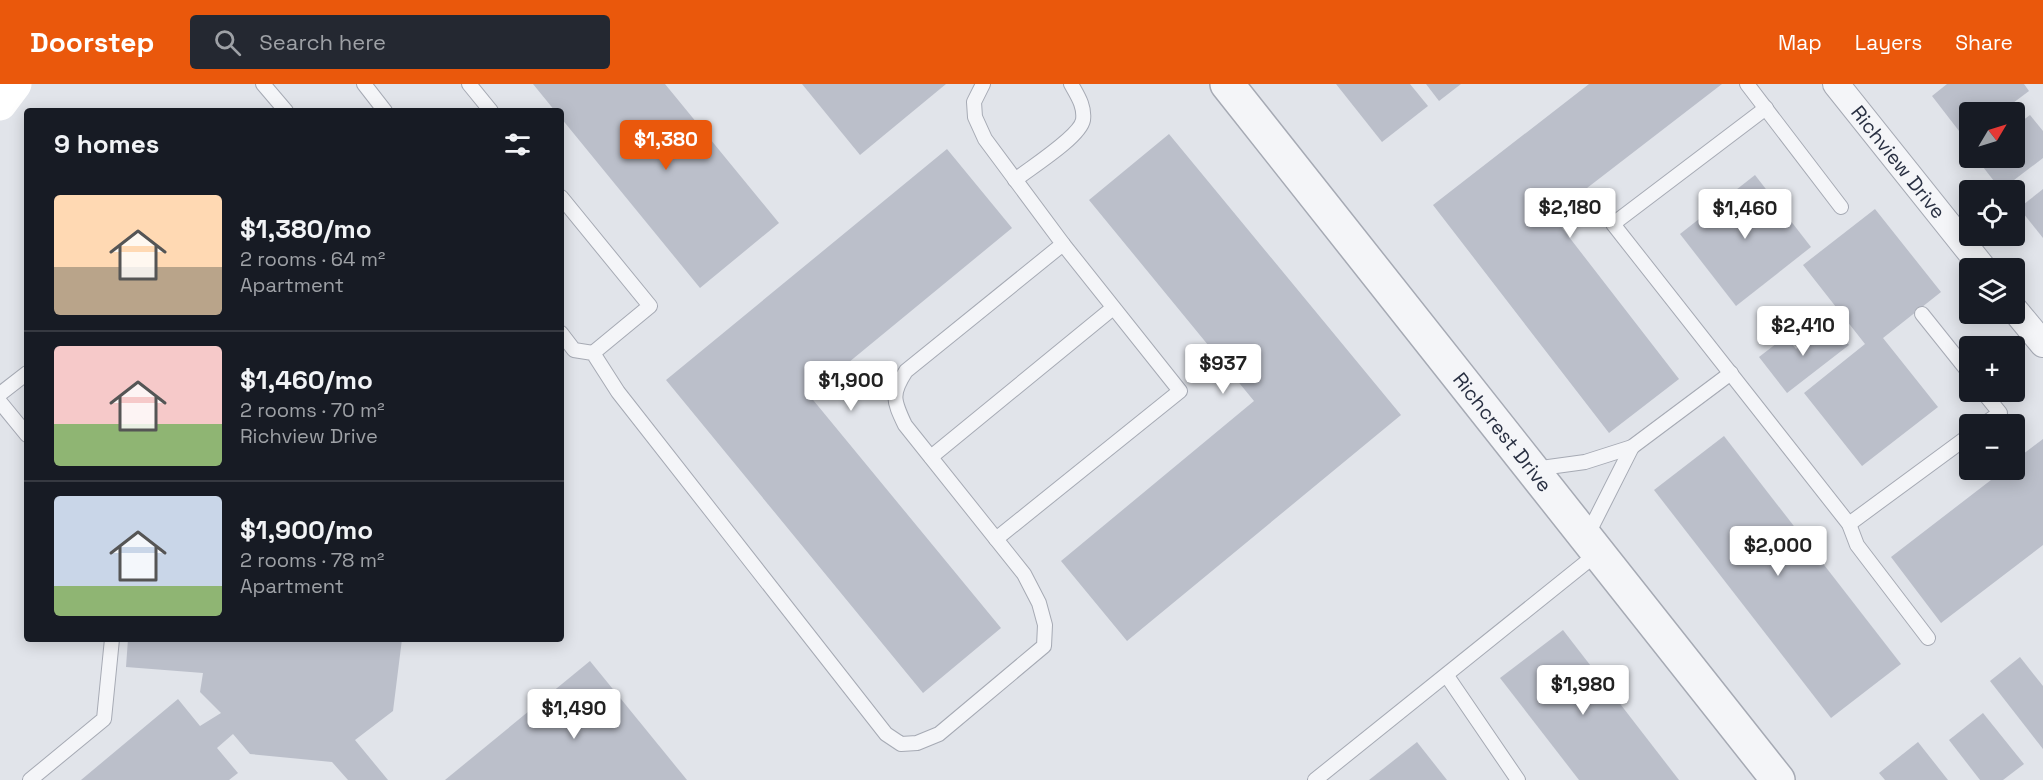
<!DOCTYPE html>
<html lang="en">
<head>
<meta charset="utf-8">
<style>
  body { margin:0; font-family:"Space Grotesk",sans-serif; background:#242831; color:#f1f3f6; height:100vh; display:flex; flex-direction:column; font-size:22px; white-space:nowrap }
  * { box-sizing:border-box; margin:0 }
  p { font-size:20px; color:#9ea1a6 }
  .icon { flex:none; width:33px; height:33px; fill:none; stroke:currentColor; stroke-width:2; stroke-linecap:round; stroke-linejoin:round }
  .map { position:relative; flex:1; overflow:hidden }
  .panel { position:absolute; left:24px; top:24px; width:540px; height:534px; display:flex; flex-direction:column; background:#171b24; border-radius:6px; box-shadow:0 3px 15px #0003 }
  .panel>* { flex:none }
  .needle { width:39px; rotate:52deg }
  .fabs { position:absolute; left:1959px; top:18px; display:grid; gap:12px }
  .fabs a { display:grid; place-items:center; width:66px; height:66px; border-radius:6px; background:#171b24; box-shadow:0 3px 15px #0003; font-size:30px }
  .price { position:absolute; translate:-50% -51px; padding:0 14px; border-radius:6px; background:#fff; color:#222; font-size:20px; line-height:39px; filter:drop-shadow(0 2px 3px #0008) }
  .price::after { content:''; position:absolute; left:50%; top:36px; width:18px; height:14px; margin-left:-9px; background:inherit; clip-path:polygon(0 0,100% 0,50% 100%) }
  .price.active { background:#ea580c; color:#fff }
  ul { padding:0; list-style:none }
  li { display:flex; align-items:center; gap:18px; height:150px; padding:0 30px }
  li+li { border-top:2px solid #363941 }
  li span { display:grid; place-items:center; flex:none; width:168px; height:120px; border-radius:6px; color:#555 }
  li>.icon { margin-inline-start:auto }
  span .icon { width:72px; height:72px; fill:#fffc; stroke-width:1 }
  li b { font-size:26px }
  h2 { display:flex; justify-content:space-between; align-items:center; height:72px; padding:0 30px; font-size:26px }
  header { display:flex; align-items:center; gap:36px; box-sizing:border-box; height:84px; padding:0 30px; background:#ea580c; color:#fff }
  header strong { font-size:28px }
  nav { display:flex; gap:33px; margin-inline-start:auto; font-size:21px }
  .search { width:420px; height:54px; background:#242831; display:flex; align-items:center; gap:15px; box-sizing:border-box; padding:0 21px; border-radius:6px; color:#9ea1a6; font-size:22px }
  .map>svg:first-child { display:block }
  .building { fill:#bbbfca }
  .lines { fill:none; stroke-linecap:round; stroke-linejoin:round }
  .service-casing { stroke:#a6aab4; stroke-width:16 }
  .minor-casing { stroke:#a6aab4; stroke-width:28 }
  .tertiary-casing { stroke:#a6aab4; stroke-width:36 }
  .service { stroke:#f4f5f8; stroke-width:14 }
  .minor { stroke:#f4f5f8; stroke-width:26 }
  .tertiary { stroke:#f4f5f8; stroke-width:33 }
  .secondary { stroke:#fff; stroke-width:33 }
  .labels { text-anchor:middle; stroke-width:4.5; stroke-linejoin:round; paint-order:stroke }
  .street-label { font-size:20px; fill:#293042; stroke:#f0f3f7 }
</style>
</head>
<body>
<header>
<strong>Doorstep</strong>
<div class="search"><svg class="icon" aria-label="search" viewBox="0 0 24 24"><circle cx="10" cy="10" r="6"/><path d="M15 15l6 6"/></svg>Search here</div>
<nav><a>Map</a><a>Layers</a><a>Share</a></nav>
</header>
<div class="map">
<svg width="2043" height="696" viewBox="0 0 2043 696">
  <rect width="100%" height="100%" fill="#e1e4ea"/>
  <g class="building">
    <path d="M533,0H665L779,139L700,204L561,34V27H555Z"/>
    <path d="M802,0H946L860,71Z"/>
    <path d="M1336,0H1410L1428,22L1382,58Z"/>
    <path d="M1426,0H1461L1439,17Z"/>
    <path d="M1589,0H1722L1552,131L1679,295L1609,349L1433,121Z"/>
    <path d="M1947,0H2024L2029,7L2001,28H1970V53L1966,56L1932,12Z"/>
    <path d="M2030,31L2043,47V74L2001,106L1976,74H2014V43Z"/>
    <path d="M1169,50L1401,331L1127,557L1061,477L1254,317L1089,116Z"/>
    <path d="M947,65L1012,144L809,311L1001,544L923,609L666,296Z"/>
    <path d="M1755,91L1811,163L1736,222L1680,150Z"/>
    <path d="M2043,105V154L2019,124Z"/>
    <path d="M1875,125L1941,208L1883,254L1938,323L1862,382L1804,309L1865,260L1803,181Z"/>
    <path d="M1831,238L1849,261L1787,309L1759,273L1786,252L1796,265Z"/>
    <path d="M1724,352L1901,580L1831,634L1654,406Z"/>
    <path d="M2043,355V461L1941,539L1891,473L2004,386H2014V377Z"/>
    <path d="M1563,546L1679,696H1579L1500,594Z"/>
    <path d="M128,555H402L393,627L355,656L388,696H348L332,678L250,670L233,650L217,664L238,689L229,696H81L178,615L200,642L221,629L200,608L203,589L126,583Z"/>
    <path d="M2020,573L2043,602V665L1990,597Z"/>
    <path d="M590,577L687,696H445Z"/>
    <path d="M1983,629L2024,680L2003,696H1980L1949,656Z"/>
    <path d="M1417,658L1447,696H1369Z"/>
    <path d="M1918,658L1948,696H1885L1879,689Z"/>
  </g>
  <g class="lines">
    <defs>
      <g id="service">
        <path d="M263,0L286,27"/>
        <path d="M364,0L385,27"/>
        <path d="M469,0L491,27"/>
        <path d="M1747,0L1841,123"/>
        <path d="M1766,24L1613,140L1849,440L1857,461L1928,554"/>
        <path d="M1015,96C1030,84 1080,53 1083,36C1085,22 1077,11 1071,0"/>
        <path d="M561,113L650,222L593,269"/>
        <path d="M1922,230L1970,290"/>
        <path d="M561,249L574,266L593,269L618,308L886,650L901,660L917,659L939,650L1044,562L1045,541L1039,519L1024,490L905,341C893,316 891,310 906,287L1063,160L985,55L975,33L974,18L983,0"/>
        <path d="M1983,308L2000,329L1984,340"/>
        <path d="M0,310L27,289"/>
        <path d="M0,318L27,351"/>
        <path d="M931,373L1113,224"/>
        <path d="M1534,385L1585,378L1632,363L1731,289"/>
        <path d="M1849,440L1970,351"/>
        <path d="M1587,452L1632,363"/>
        <path d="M996,455L1180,307L1063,160"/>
        <path d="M1447,592L1518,696"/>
        <path d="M30,696L104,635L112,555"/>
        <path d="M1315,696L1599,468"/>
      </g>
      <g id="minor">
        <path id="s1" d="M1836,0L1983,184"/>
        <path d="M2014,225L2043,260"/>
      </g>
      <g id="tertiary">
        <path id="s2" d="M1227,0L1778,696"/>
      </g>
    </defs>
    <use href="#service" class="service-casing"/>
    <use href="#minor" class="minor-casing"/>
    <use href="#tertiary" class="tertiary-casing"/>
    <use href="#service" class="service"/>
    <use href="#minor" class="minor"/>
    <use href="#tertiary" class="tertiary"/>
    <path class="secondary" d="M0,20L15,0"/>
  </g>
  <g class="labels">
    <g class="street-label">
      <text dy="7" stroke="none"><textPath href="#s1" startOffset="100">Richview Drive</textPath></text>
      <text dy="7" stroke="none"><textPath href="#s2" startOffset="444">Richcrest Drive</textPath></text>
    </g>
  </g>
</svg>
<div class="fabs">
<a><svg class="needle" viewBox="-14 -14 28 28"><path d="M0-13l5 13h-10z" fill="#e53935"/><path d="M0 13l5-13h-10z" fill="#9ea1a6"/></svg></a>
<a><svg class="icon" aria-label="locate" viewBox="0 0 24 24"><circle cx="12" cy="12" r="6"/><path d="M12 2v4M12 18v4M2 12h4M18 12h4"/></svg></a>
<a><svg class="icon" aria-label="layers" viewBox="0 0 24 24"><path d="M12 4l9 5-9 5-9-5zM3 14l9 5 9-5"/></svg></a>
<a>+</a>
<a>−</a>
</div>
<b class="price active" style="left:666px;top:87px">$1,380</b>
<b class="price" style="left:1570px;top:155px">$2,180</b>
<b class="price" style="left:1745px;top:156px">$1,460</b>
<b class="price" style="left:1803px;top:273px">$2,410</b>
<b class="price" style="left:1223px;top:311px">$937</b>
<b class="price" style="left:851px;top:328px">$1,900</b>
<b class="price" style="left:1778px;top:493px">$2,000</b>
<b class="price" style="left:1583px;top:632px">$1,980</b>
<b class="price" style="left:574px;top:656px">$1,490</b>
<section class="panel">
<h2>9 homes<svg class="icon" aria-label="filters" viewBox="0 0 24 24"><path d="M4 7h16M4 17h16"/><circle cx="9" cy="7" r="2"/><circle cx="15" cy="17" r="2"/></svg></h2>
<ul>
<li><span style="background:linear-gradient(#ffd9b3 60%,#b9a48a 0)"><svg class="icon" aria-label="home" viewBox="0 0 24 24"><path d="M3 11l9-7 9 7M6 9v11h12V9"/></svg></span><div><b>$1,380/mo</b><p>2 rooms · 64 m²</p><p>Apartment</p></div></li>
<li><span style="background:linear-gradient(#f6c9c9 65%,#8fb573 0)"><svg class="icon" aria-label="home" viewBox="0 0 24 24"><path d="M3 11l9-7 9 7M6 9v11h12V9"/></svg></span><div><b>$1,460/mo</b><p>2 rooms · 70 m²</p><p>Richview Drive</p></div></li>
<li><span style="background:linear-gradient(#c9d6e8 75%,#8fb573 0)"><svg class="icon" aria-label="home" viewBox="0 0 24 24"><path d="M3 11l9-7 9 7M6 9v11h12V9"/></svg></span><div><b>$1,900/mo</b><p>2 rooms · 78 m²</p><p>Apartment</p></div></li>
</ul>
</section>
</div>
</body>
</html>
